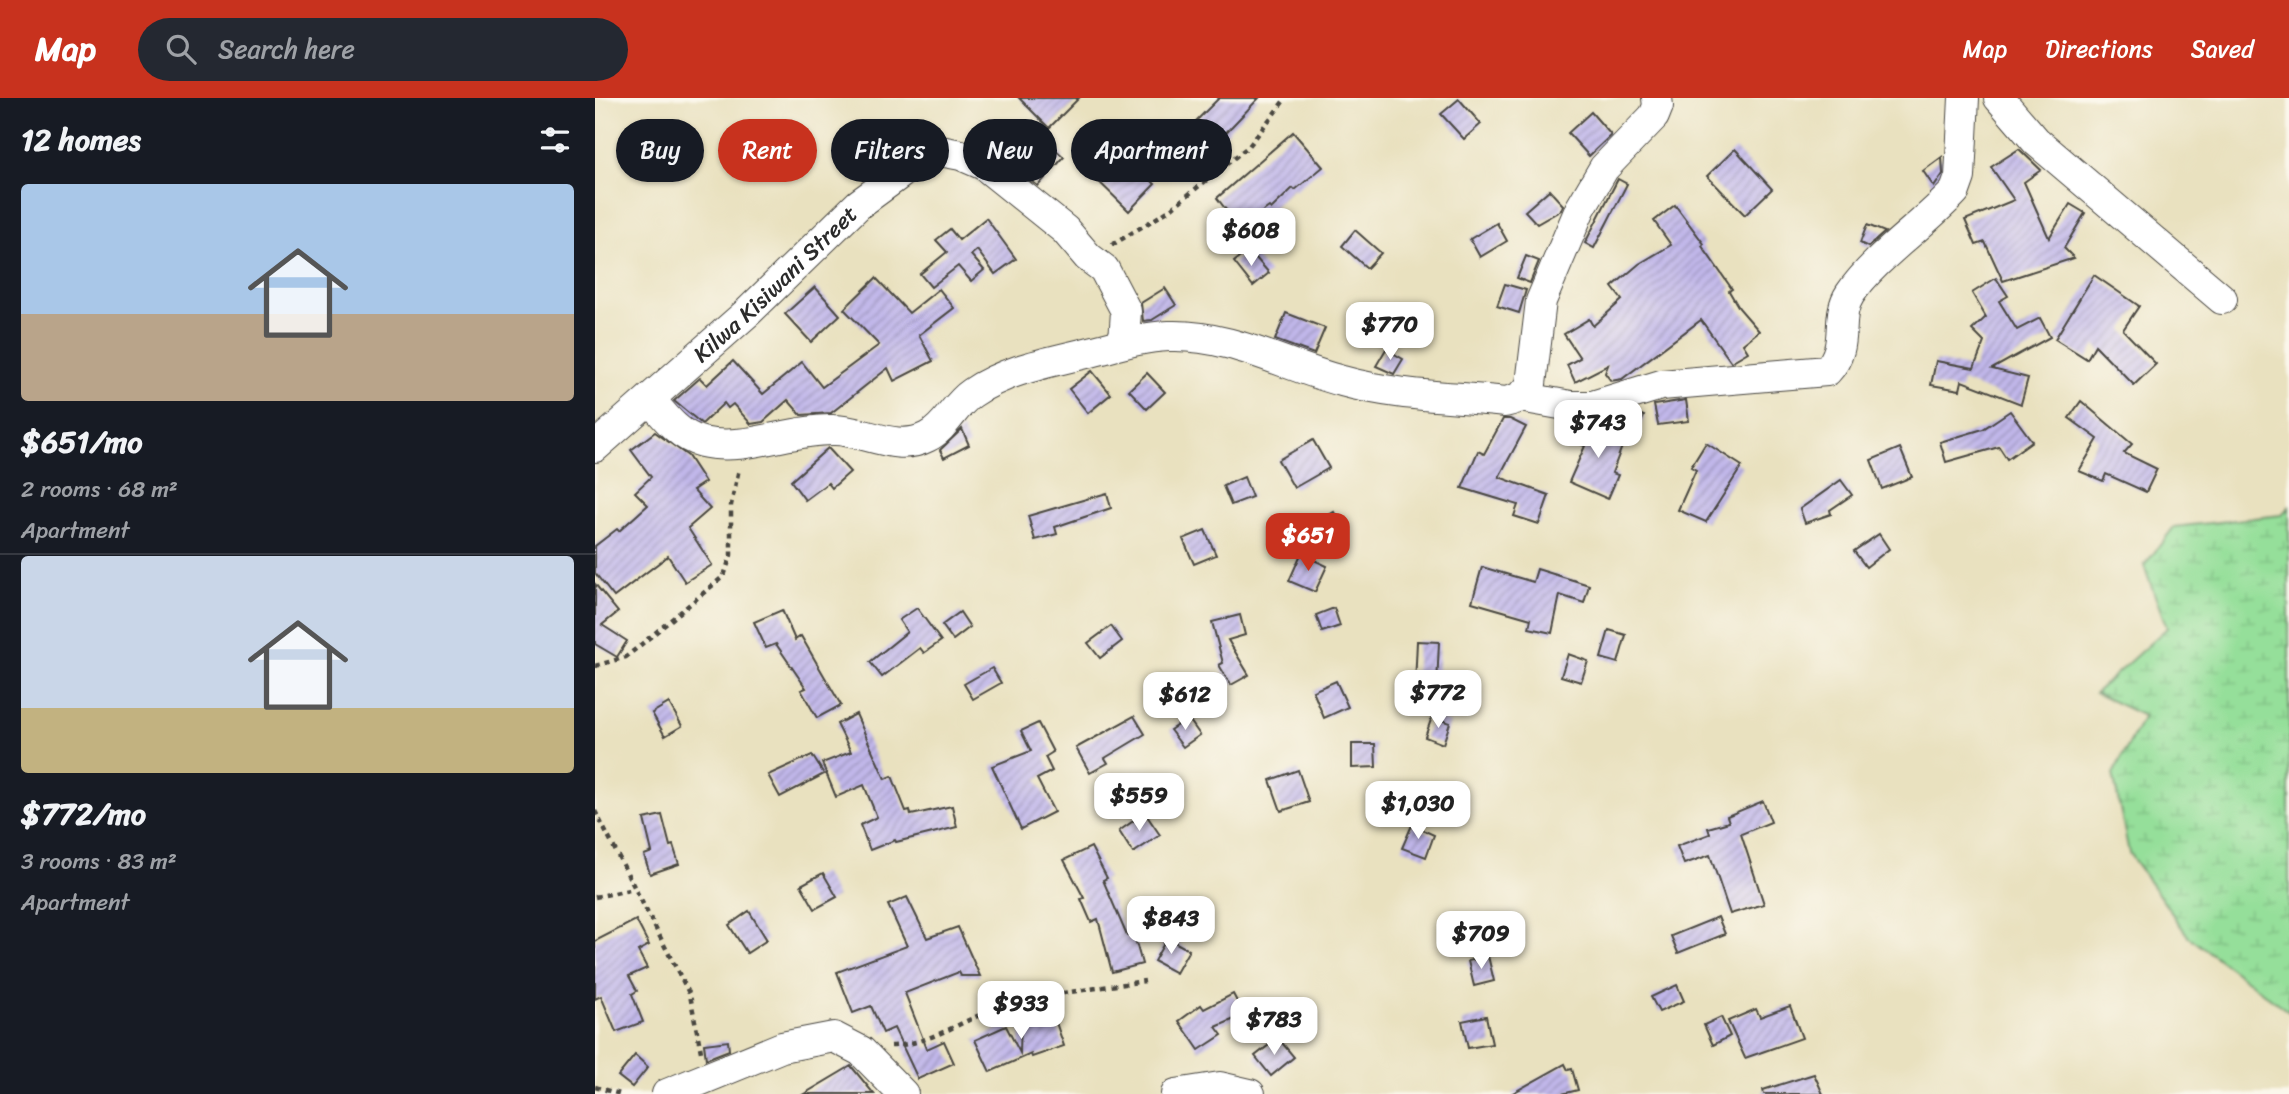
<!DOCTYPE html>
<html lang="en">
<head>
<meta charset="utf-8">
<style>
  body { margin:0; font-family:Sriracha,sans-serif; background:#242831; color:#f1f3f6; height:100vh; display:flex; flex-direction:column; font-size:26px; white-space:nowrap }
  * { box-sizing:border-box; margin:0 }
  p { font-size:23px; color:#9ea1a6 }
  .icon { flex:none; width:38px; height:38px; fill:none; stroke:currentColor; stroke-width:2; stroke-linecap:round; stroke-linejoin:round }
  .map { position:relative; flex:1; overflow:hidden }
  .side { display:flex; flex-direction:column; background:#171b24; width:595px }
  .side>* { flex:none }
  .hud { position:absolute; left:21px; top:21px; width:665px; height:63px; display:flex; gap:14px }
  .price { position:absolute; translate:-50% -60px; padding:0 16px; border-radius:14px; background:#fff; color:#222; font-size:23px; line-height:46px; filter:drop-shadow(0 2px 4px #0008) }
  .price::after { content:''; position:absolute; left:50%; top:42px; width:21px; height:16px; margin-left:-10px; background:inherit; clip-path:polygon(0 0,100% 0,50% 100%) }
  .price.selected { background:#c8321e; color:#fff }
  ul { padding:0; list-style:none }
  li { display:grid; align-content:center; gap:14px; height:371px; padding:0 21px }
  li+li { border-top:2px solid #363941 }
  li span { display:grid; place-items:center; height:217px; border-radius:7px; color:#555 }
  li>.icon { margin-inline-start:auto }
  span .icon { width:126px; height:126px; fill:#fffc; stroke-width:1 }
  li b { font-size:30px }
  h2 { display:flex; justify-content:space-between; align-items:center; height:84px; padding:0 21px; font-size:30px }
  .chip { padding:0 24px; border-radius:32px; background:#171b24; box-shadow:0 2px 5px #0004; font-size:24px; line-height:63px }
  .chip.selected { background:#c8321e; color:#fff }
  header { display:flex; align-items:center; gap:42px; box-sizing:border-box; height:98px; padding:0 35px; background:#c8321e; color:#fff }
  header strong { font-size:33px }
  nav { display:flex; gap:38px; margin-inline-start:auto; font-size:24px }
  .search { width:490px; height:63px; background:#242831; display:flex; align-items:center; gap:18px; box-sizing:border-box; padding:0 24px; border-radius:38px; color:#9ea1a6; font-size:26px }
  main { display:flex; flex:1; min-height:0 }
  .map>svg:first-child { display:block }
  .wetland { fill:url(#wetland-marsh); stroke:#608562; stroke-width:2 }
  .building { fill:url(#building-hatch) }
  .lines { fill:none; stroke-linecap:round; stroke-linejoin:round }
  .minor-casing { stroke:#484641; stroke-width:32 }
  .path { stroke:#484641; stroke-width:4.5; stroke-dasharray:5 5; stroke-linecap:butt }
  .minor { stroke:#fff; stroke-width:30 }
  .labels { text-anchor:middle; stroke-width:5; stroke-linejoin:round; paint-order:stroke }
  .street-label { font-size:23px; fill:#2b2b2b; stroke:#fbf7ec }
</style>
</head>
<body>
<header>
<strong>Map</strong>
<div class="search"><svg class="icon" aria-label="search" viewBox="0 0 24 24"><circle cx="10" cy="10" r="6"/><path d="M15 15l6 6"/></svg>Search here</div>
<nav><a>Map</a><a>Directions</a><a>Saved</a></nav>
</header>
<main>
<section class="side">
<h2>12 homes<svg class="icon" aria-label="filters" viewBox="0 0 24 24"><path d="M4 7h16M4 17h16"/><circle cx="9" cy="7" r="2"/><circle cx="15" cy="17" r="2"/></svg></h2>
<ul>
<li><span style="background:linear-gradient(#a9c7e8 60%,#b9a48a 0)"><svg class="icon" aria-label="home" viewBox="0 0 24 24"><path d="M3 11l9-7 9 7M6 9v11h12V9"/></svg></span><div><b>$651/mo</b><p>2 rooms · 68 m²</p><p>Apartment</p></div></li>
<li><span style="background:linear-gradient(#c9d6e8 70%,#c2b280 0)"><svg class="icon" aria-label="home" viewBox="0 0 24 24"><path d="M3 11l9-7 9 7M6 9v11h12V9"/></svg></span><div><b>$772/mo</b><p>3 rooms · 83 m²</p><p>Apartment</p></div></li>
</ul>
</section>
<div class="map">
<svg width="1694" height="996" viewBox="0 0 1694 996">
  <defs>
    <pattern id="wetland-marsh" width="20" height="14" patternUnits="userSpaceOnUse" patternTransform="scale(1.75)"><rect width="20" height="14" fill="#95df9a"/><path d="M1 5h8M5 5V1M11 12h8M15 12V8" fill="none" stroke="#81c085"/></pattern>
    <pattern id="building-hatch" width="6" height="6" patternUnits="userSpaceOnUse" patternTransform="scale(1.75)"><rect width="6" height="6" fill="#c1b7ea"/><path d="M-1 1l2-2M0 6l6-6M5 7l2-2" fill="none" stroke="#9d95be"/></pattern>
  </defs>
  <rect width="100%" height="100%" fill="#fbf7ec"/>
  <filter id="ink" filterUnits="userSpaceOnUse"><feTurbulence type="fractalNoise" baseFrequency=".0143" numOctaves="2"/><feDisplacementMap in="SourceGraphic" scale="14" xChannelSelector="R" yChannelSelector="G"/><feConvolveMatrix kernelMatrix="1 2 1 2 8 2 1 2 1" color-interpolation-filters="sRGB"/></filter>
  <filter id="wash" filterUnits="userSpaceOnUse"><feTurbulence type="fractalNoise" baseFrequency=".00686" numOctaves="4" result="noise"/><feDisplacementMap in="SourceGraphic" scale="28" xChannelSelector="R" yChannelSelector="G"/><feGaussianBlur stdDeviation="1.57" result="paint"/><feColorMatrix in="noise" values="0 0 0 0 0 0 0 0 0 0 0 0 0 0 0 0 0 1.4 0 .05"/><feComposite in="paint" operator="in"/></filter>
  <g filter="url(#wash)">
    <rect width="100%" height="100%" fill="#e9e1bf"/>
    <path class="wetland" d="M1694,409V914L1593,838L1534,755L1518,676L1549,618L1500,595L1572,530L1549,468L1579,429L1686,417Z"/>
    <g id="blocks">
      <g class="building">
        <path d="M424,0H484L454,30Z"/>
        <path d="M624,0H664L619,47L598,26Z"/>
        <path d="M864,1L886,26L869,41L846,16Z"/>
        <path d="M996,14L1016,37L994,58L973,35Z"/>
        <path d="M698,34L728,69L700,92L698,90L676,111L674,109L645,130L622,100Z"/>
        <path d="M452,44L469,59L443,88L425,74Z"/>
        <path d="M519,46L560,86L534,113L493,73Z"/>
        <path d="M1140,51L1177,91L1150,117L1112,78Z"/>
        <path d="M1424,51L1446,72L1429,84L1454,140L1475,106L1490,115L1469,150L1479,160L1408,183L1390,144L1381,147L1370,122L1419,102L1396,69Z"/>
        <path d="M1347,59L1348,76L1339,89L1328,73Z"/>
        <path d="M1023,81L1032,86L999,150L990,145Z"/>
        <path d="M954,92L968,107L966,112L942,126L930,113Z"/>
        <path d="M1080,107L1109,146L1107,148L1137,191L1134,193L1144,210L1164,233L1148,246L1153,254L1136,264L1106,222L1027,281L1016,283L1010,275L1013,267L980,284L972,267L985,260L969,236L994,221L998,228L1027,202L1017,189L1044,166L1076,147L1059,123Z"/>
        <path d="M391,120L421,161L400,176L382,152L376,157L389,172L376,183L363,168L336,189L325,176L352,154L341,142L355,131L364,142Z"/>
        <path d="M902,125L912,143L885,159L875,141Z"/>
        <path d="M1272,127L1290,134L1273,149L1265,145Z"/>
        <path d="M760,132L786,155L772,170L747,148Z"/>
        <path d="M654,152L674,175L658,188L639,164Z"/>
        <path d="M931,158L944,163L935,185L922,180Z"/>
        <path d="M1499,177L1544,208L1528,232L1561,266L1539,287L1500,247L1492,261L1460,241Z"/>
        <path d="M281,180L314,215L344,191L359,210L324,237L338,263L299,283L293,270L236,315L206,317L193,302L168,324L156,326L138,306L133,310L129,305L107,326L79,303L105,280L112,287L138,263L168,296L207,264L227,289L284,247L249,211Z"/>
        <path d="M1401,180L1413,198L1404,203L1422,232L1445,220L1455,239L1397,271L1433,280L1426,306L1367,283L1365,292L1336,287L1341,263L1379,270L1389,244L1377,232L1391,219L1377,195Z"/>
        <path d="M910,186L931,192L924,215L902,208Z"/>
        <path d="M220,189L245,217L216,244L190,216Z"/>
        <path d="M570,190L581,207L557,222L548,223L546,205Z"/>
        <path d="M691,215L730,230L719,256L680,242Z"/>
        <path d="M791,251L808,261L799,276L781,268Z"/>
        <path d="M497,273L516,296L493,315L474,291Z"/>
        <path d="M552,275L570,294L552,311L534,292Z"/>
        <path d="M1091,302L1094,323L1063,327L1059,307Z"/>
        <path d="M1486,303L1537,346L1529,355L1562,371L1551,394L1511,376L1508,383L1484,373L1503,341L1474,320Z"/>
        <path d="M1415,313L1437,343L1412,361L1404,349L1351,364L1345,344L1388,331Z"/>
        <path d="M1039,314L1049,318L1040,338L1020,329L1026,318Z"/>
        <path d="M908,321H915L931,329L904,379L954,397L944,426L919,418L923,407L867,390L883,353L889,356Z"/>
        <path d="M998,325L1031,338L1017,375L1023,377L1013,401L974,384L990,348L983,345L990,326Z"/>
        <path d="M367,331L374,347L349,360L345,352Z"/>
        <path d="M60,334L93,358L110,384L98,392L115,411L93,430L117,467L90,484L73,458L19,499L0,475V448L22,431L24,433L53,407L40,394L56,379L36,352Z"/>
        <path d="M718,342L734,370L699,390L683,362Z"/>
        <path d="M1111,345L1147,368L1111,424L1083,412L1101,372L1096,369Z"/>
        <path d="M233,350L255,374L237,390L233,385L210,402L196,383Z"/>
        <path d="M1305,350L1317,379L1287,391L1276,362Z"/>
        <path d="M649,379L657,399L636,407L628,388Z"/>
        <path d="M1246,382L1257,397L1235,412L1236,416L1210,425L1205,411Z"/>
        <path d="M512,395L516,410L460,429L462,436L440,442L433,418Z"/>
        <path d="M739,414L752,437L737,446L724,423Z"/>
        <path d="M610,432L621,457L599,466L588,441Z"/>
        <path d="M1284,436L1294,451L1271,469L1259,453Z"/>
        <path d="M706,456L732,468L720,494L694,483Z"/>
        <path d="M887,469L938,484L942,471L994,487L989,505L965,497L957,535L934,530L936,521L877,504Z"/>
        <path d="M0,486L23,514L7,527L32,543L22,559L0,546Z"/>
        <path d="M322,510L346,543L329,555L325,550L287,579L275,564L312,534L304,522Z"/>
        <path d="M739,510L745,528L727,534L721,517Z"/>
        <path d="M187,512L200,542L206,538L246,607L222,620L206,592L211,590L181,546L171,550L159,524Z"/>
        <path d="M365,514L375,529L358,542L347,527Z"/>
        <path d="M645,517L650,537L633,542L654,577L636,587L624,567L628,565L617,524Z"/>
        <path d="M516,528L527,543L505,560L493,545Z"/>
        <path d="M1014,532L1031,537L1023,565L1006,560Z"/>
        <path d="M822,543L844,544L842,588L820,587Z"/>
        <path d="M973,556L993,563L986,584L966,578Z"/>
        <path d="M397,570L406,585L378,601L369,586Z"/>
        <path d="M741,583L753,609L729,620L718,593Z"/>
        <path d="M74,605L87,628L70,638L57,615Z"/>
        <path d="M261,616L290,681L297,678L311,713L315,712L316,717L357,708L362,729L301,744L300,742L275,752L265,727L282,719L269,687L241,699L227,665L256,654L242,626Z"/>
        <path d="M539,618L550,636L510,660L513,665L495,675L481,650Z"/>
        <path d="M837,619L855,625L848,646L830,639Z"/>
        <path d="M593,620L605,637L588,649L575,632Z"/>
        <path d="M443,625L458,654L450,659L457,673L442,681L459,714L426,731L397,668L436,653L426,633Z"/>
        <path d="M757,646H780L781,669L757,670Z"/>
        <path d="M217,657L229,676L185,699L173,677Z"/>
        <path d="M703,672L714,704L686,713L675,682Z"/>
        <path d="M1168,703L1176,724L1146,736L1169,806L1135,816L1115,757L1089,766L1082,748L1115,736L1113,730L1134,724L1132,718Z"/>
        <path d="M550,715L565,737L538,755L524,733Z"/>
        <path d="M67,717L75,748L78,747L84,766L55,776L49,757L57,754L49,721Z"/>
        <path d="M817,727L839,737L831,759L807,750Z"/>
        <path d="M496,749L512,780L508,782L532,838L539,837L547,866L517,874L503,821L496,824L486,801L489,800L469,762Z"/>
        <path d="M228,775L242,799L220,811L206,787Z"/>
        <path d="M312,799L332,840L363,829L385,878H366L364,874L310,895L332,951L349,943L359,965L323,981L299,930L288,935L276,908L258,915L242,874L312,848L293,807Z"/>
        <path d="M154,813L172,842L152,855L134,827Z"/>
        <path d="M1123,819L1130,836L1083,855L1076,838Z"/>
        <path d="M41,822L54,847L43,853L52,870L34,878L42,893L37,896L48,924L21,934L6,898L0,901V843Z"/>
        <path d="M572,840L594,852L581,875L559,863Z"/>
        <path d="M893,858L899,883L879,888L873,863Z"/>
        <path d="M1082,887L1089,903L1064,914L1056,899Z"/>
        <path d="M638,896L649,917L621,929L627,937L604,952L584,923L606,907L609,911Z"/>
        <path d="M1195,908L1207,940L1150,960L1133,923L1161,911L1165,919Z"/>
        <path d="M456,910L469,948L437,959L436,956L395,974L380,942L411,928L425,955L426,924Z"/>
        <path d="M891,918L897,946L873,950L867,923Z"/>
        <path d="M1126,919L1135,938L1118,947L1109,927Z"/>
        <path d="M683,940L699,959L676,978L660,958Z"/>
        <path d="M133,943L134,952L111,961L109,946Z"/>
        <path d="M40,957L53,969L37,989L23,978Z"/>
        <path d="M970,966L973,972L977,971L983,992L967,996H916Z"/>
        <path d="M256,968L279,996H209Z"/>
        <path d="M1219,976L1228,996H1169L1168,992Z"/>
      </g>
    </g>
  </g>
  <g filter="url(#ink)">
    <use href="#blocks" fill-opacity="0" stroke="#484641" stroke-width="2"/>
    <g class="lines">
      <defs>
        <g id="minor">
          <path d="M1404,0L1441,43L1627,201"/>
          <path d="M925,299L976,308H997L1066,287L1232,273C1256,248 1239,220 1255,196C1279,160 1329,127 1360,93L1365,79L1369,0"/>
          <path d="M55,301C70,319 84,338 107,344C149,354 196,331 239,332C270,332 301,355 332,339C351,330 359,307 377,295C415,269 463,263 507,251C529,245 550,239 574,238C637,236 689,268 747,283C800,298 856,298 910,304C923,301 930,298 936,286L946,203L985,111L1009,70L1059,18L1063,8L1062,0"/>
          <path id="s1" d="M0,349L153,214L264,106L324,62L345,53L366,57L389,67L470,132L493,159L509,171L531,213L529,243"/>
          <path d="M72,996L187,949L239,939L266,953L308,996"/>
          <path d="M581,996L625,989L655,996"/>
        </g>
      </defs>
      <use href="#minor" class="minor-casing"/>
      <g class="path">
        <path d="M517,147L573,113L654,48L691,0"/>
        <path d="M0,568L31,559L129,478L136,457V407L144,371"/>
        <path d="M0,713L95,897L106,954"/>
        <path d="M0,799L39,791"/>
        <path d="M296,948C339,946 372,918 412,907C457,895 504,890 550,883"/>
        <path d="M0,989L25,996"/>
      </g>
      <use href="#minor" class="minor"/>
    </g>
  </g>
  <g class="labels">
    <g class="street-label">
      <text dy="8" stroke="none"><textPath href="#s1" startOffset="243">Kilwa Kisiwani Street</textPath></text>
    </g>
  </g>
</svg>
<b class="price" style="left:656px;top:170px">$608</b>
<b class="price" style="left:795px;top:264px">$770</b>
<b class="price" style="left:1003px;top:362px">$743</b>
<b class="price selected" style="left:713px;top:475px">$651</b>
<b class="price" style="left:843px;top:632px">$772</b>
<b class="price" style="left:590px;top:634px">$612</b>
<b class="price" style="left:544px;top:735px">$559</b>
<b class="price" style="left:823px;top:743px">$1,030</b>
<b class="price" style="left:576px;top:858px">$843</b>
<b class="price" style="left:886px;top:873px">$709</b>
<b class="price" style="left:426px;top:943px">$933</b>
<b class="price" style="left:679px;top:959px">$783</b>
<div class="hud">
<a class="chip">Buy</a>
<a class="chip selected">Rent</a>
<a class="chip">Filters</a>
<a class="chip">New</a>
<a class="chip">Apartment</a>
</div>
</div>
</main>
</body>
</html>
